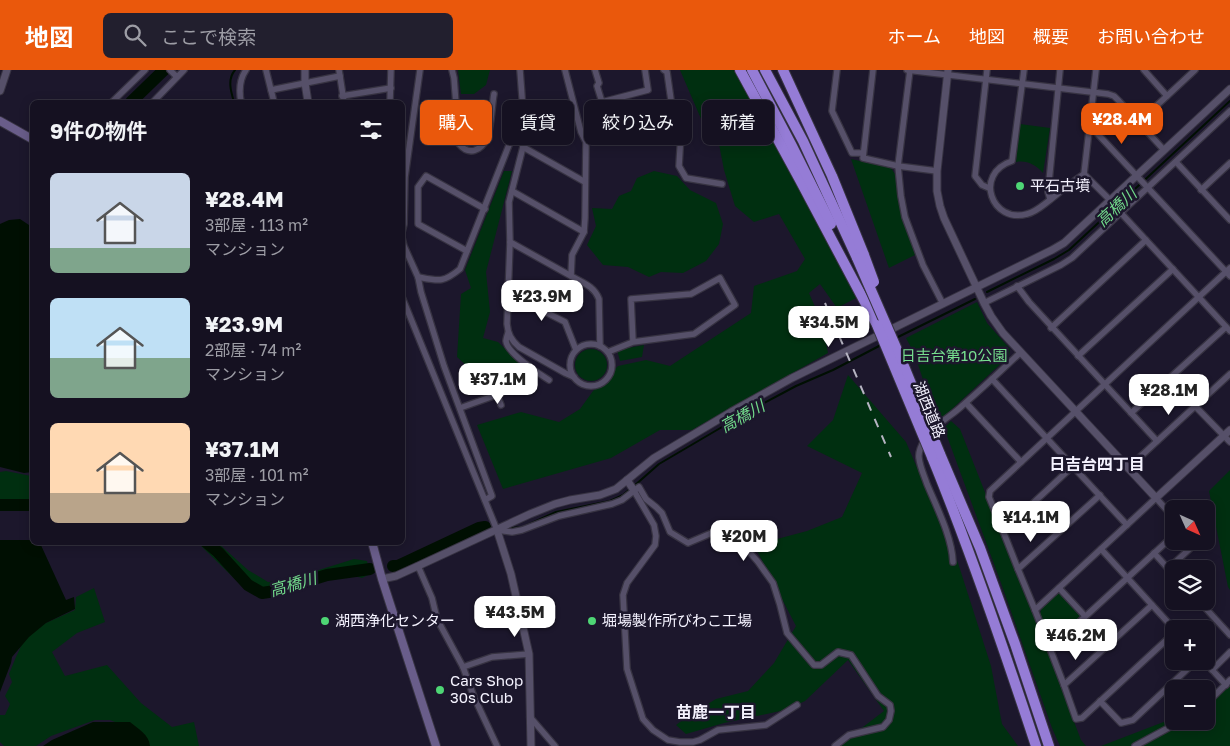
<!DOCTYPE html>
<html lang="ja">
<head>
<meta charset="utf-8">
<style>
  body { margin:0; font-family:"Golos Text","Noto Sans JP",sans-serif; background:#221f2e; color:#f1f3f6; height:100vh; display:flex; flex-direction:column; font-size:19px; white-space:nowrap }
  * { box-sizing:border-box; margin:0 }
  p { font-size:16px; color:#9d9da5 }
  .icon { flex:none; width:28px; height:28px; fill:none; stroke:currentColor; stroke-width:2; stroke-linecap:round; stroke-linejoin:round }
  .map { position:relative; flex:1; overflow:hidden }
  .details { position:absolute; left:30px; top:30px; width:375px; height:445px; display:flex; flex-direction:column; background:#151121; border-radius:8px; box-shadow:0 2px 12px #0003,0 0 0 1px #34313f }
  .details>* { flex:none }
  .guide { position:absolute; left:420px; top:30px; width:475px; height:45px; display:flex; gap:10px }
  .needle { width:32px; rotate:135deg }
  .tools { position:absolute; left:1165px; top:430px; display:grid; gap:10px }
  .tools a { display:grid; place-items:center; width:50px; height:50px; border-radius:8px; background:#151121; box-shadow:0 2px 12px #0003,0 0 0 1px #34313f; font-size:25px }
  .price { position:absolute; translate:-50% -42px; padding:0 11px; border-radius:10px; background:#fff; color:#222; font-size:16px; line-height:32px; filter:drop-shadow(0 1px 2px #0008) }
  .price::after { content:''; position:absolute; left:50%; top:30px; width:15px; height:11px; margin-left:-8px; background:inherit; clip-path:polygon(0 0,100% 0,50% 100%) }
  .price.active { background:#ea580c; color:#fff }
  ul { padding:0; list-style:none }
  li { display:flex; align-items:center; gap:15px; height:125px; padding:0 20px }
  li span { display:grid; place-items:center; flex:none; width:140px; height:100px; border-radius:8px; color:#555 }
  li>.icon { margin-inline-start:auto }
  span .icon { width:60px; height:60px; fill:#fffc; stroke-width:1 }
  li b { font-size:21px }
  h2 { display:flex; justify-content:space-between; align-items:center; height:60px; padding:0 20px; font-size:21px }
  .pill { padding:0 18px; border-radius:8px; background:#151121; box-shadow:0 2px 12px #0003,0 0 0 1px #34313f; font-size:18px; line-height:45px }
  .pill.active { background:#ea580c; color:#fff }
  header { display:flex; align-items:center; gap:30px; box-sizing:border-box; height:70px; padding:0 25px; background:#ea580c; color:#fff }
  header strong { font-size:24px }
  nav { display:flex; gap:28px; margin-inline-start:auto; font-size:18px }
  .search { width:350px; height:45px; background:#221f2e; display:flex; align-items:center; gap:12px; box-sizing:border-box; padding:0 18px; border-radius:8px; color:#9d9da5; font-size:19px }
  .map>svg:first-child { display:block }
  .green { fill:#002f10 }
  .water { fill:#000f02 }
  .lines { fill:none; stroke-linecap:round; stroke-linejoin:round }
  .stream { stroke:#000f02; stroke-width:2 }
  .river { stroke:#000f02; stroke-width:12 }
  .minor-casing { stroke:#373342; stroke-width:8 }
  .tertiary-casing { stroke:#373342; stroke-width:9 }
  .secondary-casing { stroke:#373342; stroke-width:10 }
  .motorway-casing { stroke:#373342; stroke-width:12 }
  .minor { stroke:#565069; stroke-width:5.5 }
  .tertiary { stroke:#565069; stroke-width:7 }
  .secondary { stroke:#695d8a; stroke-width:8 }
  .motorway { stroke:#957cd6; stroke-width:10 }
  .rail { stroke:#b6b4c2; stroke-width:2; stroke-dasharray:9 9; stroke-linecap:butt }
  .motorway-bridge-casing { stroke:#373342; stroke-width:12; stroke-linecap:butt }
  .motorway-bridge { stroke:#957cd6; stroke-width:10 }
  .poi-dot { fill:#4ed675; stroke:#1c172c; stroke-width:2 }
  .labels { text-anchor:middle; stroke-width:5; stroke-linejoin:round; paint-order:stroke }
  .poi-label { font-size:15px; fill:#f5f3ff; stroke:#1c172c; text-anchor:start }
  .park-label { font-size:15px; fill:#77df8f; stroke:#1c172c }
  .street-label { font-size:15px; fill:#f5f3ff; stroke:#1c172c }
  .water-label { font-size:16px; font-style:italic; fill:#71d98a; stroke:#1c172c }
  .neighbourhood-label { font-size:16px; font-weight:bold; fill:#f5f3ff; stroke:#1c172c }
</style>
</head>
<body>
<header>
<strong>地図</strong>
<div class="search"><svg class="icon" aria-label="search" viewBox="0 0 24 24"><circle cx="10" cy="10" r="6"/><path d="M15 15l6 6"/></svg>ここで検索</div>
<nav><a>ホーム</a><a>地図</a><a>概要</a><a>お問い合わせ</a></nav>
</header>
<div class="map">
<svg width="1230" height="676" viewBox="0 0 1230 676">
  <rect width="100%" height="100%" fill="#1c172c"/>
  <g class="green">
    <path d="M458,0H490L486,15L474,24H461Z"/>
    <path d="M680,0H736L856,228L837,238L820,214L809,223L822,253L828,283L692,360H660L611,388L503,419L477,355L521,342L559,352L580,339L593,321L618,296L646,290L670,296L751,243L754,216L797,201L805,189L779,144L754,152L735,136L724,100L719,74L727,57L712,48L705,58Z"/>
    <path d="M1020,54L1050,58L1043,103C1036,95 1027,90 1016,92Z"/>
    <path d="M851,89L891,98L895,104L901,139L915,185L889,198Z"/>
    <path d="M504,101H512L486,202L490,242L483,268L498,272L525,298L514,312L496,305L478,306L457,287L461,224L471,218L465,200Z"/>
    <path d="M654,101L677,106L690,120L716,133L723,154L719,174L706,191L683,203L661,202L649,207L628,197L603,195L587,175L596,156L592,138L612,139L619,126L631,121L637,108Z"/>
    <path d="M977,232L987,253L1010,279L1009,286L937,353L915,285L906,268Z"/>
    <path d="M644,275L642,287L620,291L617,280Z"/>
    <circle cx="591" cy="295" r="16"/>
    <path d="M848,305L906,372L958,493L991,596L1002,654L1018,676H838L884,641L848,590L805,631L785,640L724,653L686,664L676,655L688,646L716,629L748,621L774,593L796,556L754,475L807,461L842,447L862,403L807,376L833,350Z"/>
    <path d="M951,351L960,359L1030,536L1081,670L1086,676H1060L1052,658L1001,513L944,358Z"/>
    <path d="M1230,400V520L1228,517L1209,421Z"/>
    <path d="M6,401L31,406L32,405V441L0,439V402Z"/>
    <path d="M198,473H218L248,500L268,512L290,509L354,489L367,491L370,504L362,508L351,505L261,526L241,515Z"/>
    <path d="M94,518L105,552L77,563L52,582L65,606L107,595L141,633L172,657L194,652L199,676H147L133,659L110,650H95L51,666L36,676H4L0,672V645H5L10,634L5,626L12,612L9,604L16,587L28,561L75,540L76,527Z"/>
    <path d="M1059,523L1081,546L1056,570L1049,568L1040,545L1041,539Z"/>
    <path d="M1230,607V676H1101L1174,648V651H1206V627Z"/>
  </g>
  <g class="water">
    <path d="M20,149L32,157V402L24,403L0,397V154L9,150Z"/>
    <path d="M0,470H32V472L40,473L66,530L74,527L75,539L46,553L29,567L12,587L11,593L0,622Z"/>
    <path d="M93,652H130C138,659 149,664 150,676H43L52,670Z"/>
  </g>
  <g class="lines">
    <g class="stream">
      <path d="M234,32C231,22 227,9 235,0"/>
      <path d="M987,222L1054,189L1069,180L1230,31"/>
      <path d="M896,268L975,229"/>
      <path d="M634,416L659,394L751,340L796,316L833,300L881,275"/>
      <path d="M510,458L523,457L556,442L610,431L623,425L630,419"/>
    </g>
    <g class="river">
      <path d="M131,32L164,0"/>
      <path d="M0,435H32"/>
      <path d="M206,472L218,482L248,515L262,523L275,521L327,505L370,499"/>
      <path d="M393,496H398L479,458L485,457"/>
    </g>
    <defs>
      <g id="minor">
        <path d="M170,0L177,7"/>
        <path d="M266,0L274,32"/>
        <path d="M339,0L344,32"/>
        <path d="M452,0L454,8L459,74C469,86 481,81 487,68C491,59 492,35 494,24"/>
        <path d="M520,0L523,40L521,54L523,77L509,132L510,172L507,254C508,264 511,270 519,277L565,303L574,307"/>
        <path d="M565,0L581,62L586,72L585,148L584,162L572,185L571,206C583,213 594,216 599,229L600,276"/>
        <path d="M595,0L599,13L597,16L602,32L648,20L645,0"/>
        <path d="M664,0L667,2L674,51L681,63L679,96L686,108L722,114"/>
        <path d="M837,0L832,41L852,83H863"/>
        <path d="M873,0L863,88L898,96L937,101"/>
        <path d="M907,0L1108,24L1114,26L1119,31L1164,80"/>
        <path d="M910,0L898,96L901,126L905,147L923,195L943,234"/>
        <path d="M987,0L975,106L982,115L989,118"/>
        <path d="M1024,0L1012,91C973,104 992,154 1027,144C1036,142 1043,135 1050,130C1061,121 1072,112 1084,104L1096,0"/>
        <path d="M1144,0L1167,26"/>
        <path d="M271,20L340,6"/>
        <path d="M342,26L391,18"/>
        <path d="M112,32L145,0"/>
        <path d="M153,32L184,0"/>
        <path d="M241,32C239,21 239,10 246,0"/>
        <path d="M390,32L391,0"/>
        <path d="M523,40L573,35"/>
        <path d="M1139,52L1195,0"/>
        <path d="M1090,57L1094,60L1230,206"/>
        <path d="M523,77L585,112"/>
        <path d="M1176,92L1230,150"/>
        <path d="M1084,104L1110,130"/>
        <path d="M1201,120L1230,93"/>
        <path d="M512,121L584,162"/>
        <path d="M1050,129L1048,122L1060,0"/>
        <path d="M1121,143L1230,261"/>
        <path d="M402,162L404,154L405,107L420,0"/>
        <path d="M402,168L404,176L418,207C439,211 443,213 460,199L513,65L521,54"/>
        <path d="M510,172L571,206"/>
        <path d="M467,181L418,154V117L426,106L485,139"/>
        <path d="M418,207L421,222L444,296L492,426L485,430"/>
        <path d="M1017,216L1029,232L1157,371"/>
        <path d="M508,223L565,252L576,280"/>
        <path d="M402,227L497,460L512,462L522,460L559,446L612,434L622,430L639,417L646,429L656,437L662,443L670,462L688,473L714,462L719,455L728,459L734,464L758,492L773,513L780,535L787,563L814,595H821L838,582L851,585L878,626L890,635L891,641L889,650L883,657L849,665L835,676"/>
        <path d="M984,233L1061,195L1072,188L1230,41"/>
        <path d="M1051,258L1146,170"/>
        <path d="M508,263C507,266 506,269 506,271C507,283 539,304 549,310"/>
        <circle cx="591" cy="295" r="21"/>
        <path d="M608,282L633,272L694,264L735,235L720,208L691,224L631,229L633,272"/>
        <path d="M1078,286L1173,199"/>
        <path d="M992,309L1127,455"/>
        <path d="M497,325L501,335"/>
        <path d="M966,333L1021,392"/>
        <path d="M1195,336L1230,372"/>
        <path d="M460,338L502,323V318L499,311"/>
        <path d="M1131,343L1226,257"/>
        <path d="M931,362C940,351 953,345 963,335C983,318 1002,300 1021,282"/>
        <path d="M925,369C922,374 918,382 919,388C920,397 924,405 927,414C937,438 952,467 953,492"/>
        <path d="M1128,398L1230,304"/>
        <path d="M633,419L654,455L656,466L655,475L627,513L623,525L627,599L643,649L653,660L668,670L680,672H693L700,670L718,660L766,655L797,635"/>
        <path d="M1003,461L989,427L990,421L1230,198"/>
        <path d="M1101,479L1174,559"/>
        <path d="M1154,483L1174,505"/>
        <path d="M418,496L432,528L437,549L463,597L474,627L497,676"/>
        <path d="M1018,499L1003,461L1073,396"/>
        <path d="M1168,499L1198,471"/>
        <path d="M1059,518L1085,546"/>
        <path d="M1199,531L1230,565"/>
        <path d="M1152,535L1064,615L1076,649L1082,648L1174,563"/>
        <path d="M1035,540L1156,428L1174,448"/>
        <path d="M1050,579L1174,465"/>
        <path d="M1204,591L1226,615"/>
        <path d="M463,597L492,587L529,584"/>
        <path d="M1212,600L1230,582"/>
        <path d="M1064,615L1035,540L1018,499L1100,425"/>
        <path d="M1100,631L1121,653L1133,650L1196,591"/>
        <path d="M1206,634L1230,610"/>
        <path d="M530,647L555,676"/>
        <path d="M1135,676L1181,651"/>
      </g>
      <g id="tertiary">
        <path d="M305,0V13L308,32"/>
        <path d="M948,0L937,101V121L940,136L944,148L984,233L991,246L1003,263L1156,428L1230,360"/>
        <path d="M0,21L7,0"/>
        <path d="M627,410L633,419"/>
        <path d="M497,460L511,504L529,584L531,676"/>
        <path d="M382,509L396,506L418,496L530,444L555,434L570,430L600,425L616,419L654,388L731,342L792,308L1052,180L1064,173L1230,19"/>
      </g>
      <g id="secondary">
        <path d="M0,51L32,69"/>
        <path d="M372,472L382,509L436,676"/>
      </g>
      <g id="motorway">
        <path d="M740,0L800,110L877,255"/>
        <path d="M752,0L792,76L831,154"/>
        <path d="M765,0L803,71L857,188"/>
        <path d="M783,0L832,106L864,185"/>
        <path d="M940,384L980,478L1015,574L1049,676"/>
        <path d="M932,387C971,482 1004,579 1036,676"/>
      </g>
    </defs>
    <use href="#minor" class="minor-casing"/>
    <use href="#tertiary" class="tertiary-casing"/>
    <use href="#secondary" class="secondary-casing"/>
    <use href="#motorway" class="motorway-casing"/>
    <use href="#minor" class="minor"/>
    <use href="#tertiary" class="tertiary"/>
    <use href="#secondary" class="secondary"/>
    <use href="#motorway" class="motorway"/>
    <path class="rail" d="M825,233L891,387"/>
    <defs>
      <g id="motorway-bridge">
        <path d="M864,185L874,212"/>
        <path d="M857,188L901,289L940,384"/>
        <path d="M877,255L932,387"/>
      </g>
    </defs>
    <use href="#motorway-bridge" class="motorway-bridge-casing"/>
    <use href="#motorway-bridge" class="motorway-bridge"/>
  </g>
  <g class="poi-dot">
    <circle cx="1020" cy="116" r="5"/>
    <circle cx="325" cy="551" r="5"/>
    <circle cx="592" cy="551" r="5"/>
    <circle cx="440" cy="620" r="5"/>
  </g>
  <g class="labels">
    <g class="poi-label">
      <text x="1030" y="121">平石古墳</text>
      <text x="335" y="556">湖西浄化センター</text>
      <text x="602" y="556">堀場製作所びわこ工場</text>
      <text x="450" y="616">Cars Shop<tspan x="450" dy="17">30s Club</tspan></text>
    </g>
    <g class="park-label">
      <text x="954" y="291">日吉台第10公園</text>
    </g>
    <g class="street-label">
      <text transform="translate(929 340) rotate(68)" y="5">湖西道路</text>
    </g>
    <g class="water-label">
      <text transform="translate(1116 137) rotate(-43)" y="6">高橋川</text>
      <text transform="translate(742 346) rotate(-29)" y="6">高橋川</text>
      <text transform="translate(293 514) rotate(-16)" y="6">高橋川</text>
    </g>
    <g class="neighbourhood-label">
      <text x="1097" y="400">日吉台四丁目</text>
      <text x="716" y="648">苗鹿一丁目</text>
    </g>
  </g>
</svg>
<div class="tools">
<a><svg class="needle" viewBox="-14 -14 28 28"><path d="M0-13l5 13h-10z" fill="#e53935"/><path d="M0 13l5-13h-10z" fill="#9d9da5"/></svg></a>
<a><svg class="icon" aria-label="layers" viewBox="0 0 24 24"><path d="M12 4l9 5-9 5-9-5zM3 14l9 5 9-5"/></svg></a>
<a>+</a>
<a>−</a>
</div>
<b class="price active" style="left:1122px;top:75px">¥28.4M</b>
<b class="price" style="left:542px;top:252px">¥23.9M</b>
<b class="price" style="left:829px;top:278px">¥34.5M</b>
<b class="price" style="left:498px;top:335px">¥37.1M</b>
<b class="price" style="left:1169px;top:346px">¥28.1M</b>
<b class="price" style="left:1031px;top:473px">¥14.1M</b>
<b class="price" style="left:744px;top:492px">¥20M</b>
<b class="price" style="left:515px;top:568px">¥43.5M</b>
<b class="price" style="left:1076px;top:591px">¥46.2M</b>
<div class="guide">
<a class="pill active">購入</a>
<a class="pill">賃貸</a>
<a class="pill">絞り込み</a>
<a class="pill">新着</a>
</div>
<section class="details">
<h2>9件の物件<svg class="icon" aria-label="filters" viewBox="0 0 24 24"><path d="M4 7h16M4 17h16"/><circle cx="9" cy="7" r="2"/><circle cx="15" cy="17" r="2"/></svg></h2>
<ul>
<li><span style="background:linear-gradient(#c9d6e8 75%,#7fa58c 0)"><svg class="icon" aria-label="home" viewBox="0 0 24 24"><path d="M3 11l9-7 9 7M6 9v11h12V9"/></svg></span><div><b>¥28.4M</b><p>3部屋 · 113 m²</p><p>マンション</p></div></li>
<li><span style="background:linear-gradient(#bfe0f5 60%,#7fa58c 0)"><svg class="icon" aria-label="home" viewBox="0 0 24 24"><path d="M3 11l9-7 9 7M6 9v11h12V9"/></svg></span><div><b>¥23.9M</b><p>2部屋 · 74 m²</p><p>マンション</p></div></li>
<li><span style="background:linear-gradient(#ffd9b3 70%,#b9a48a 0)"><svg class="icon" aria-label="home" viewBox="0 0 24 24"><path d="M3 11l9-7 9 7M6 9v11h12V9"/></svg></span><div><b>¥37.1M</b><p>3部屋 · 101 m²</p><p>マンション</p></div></li>
</ul>
</section>
</div>
</body>
</html>
